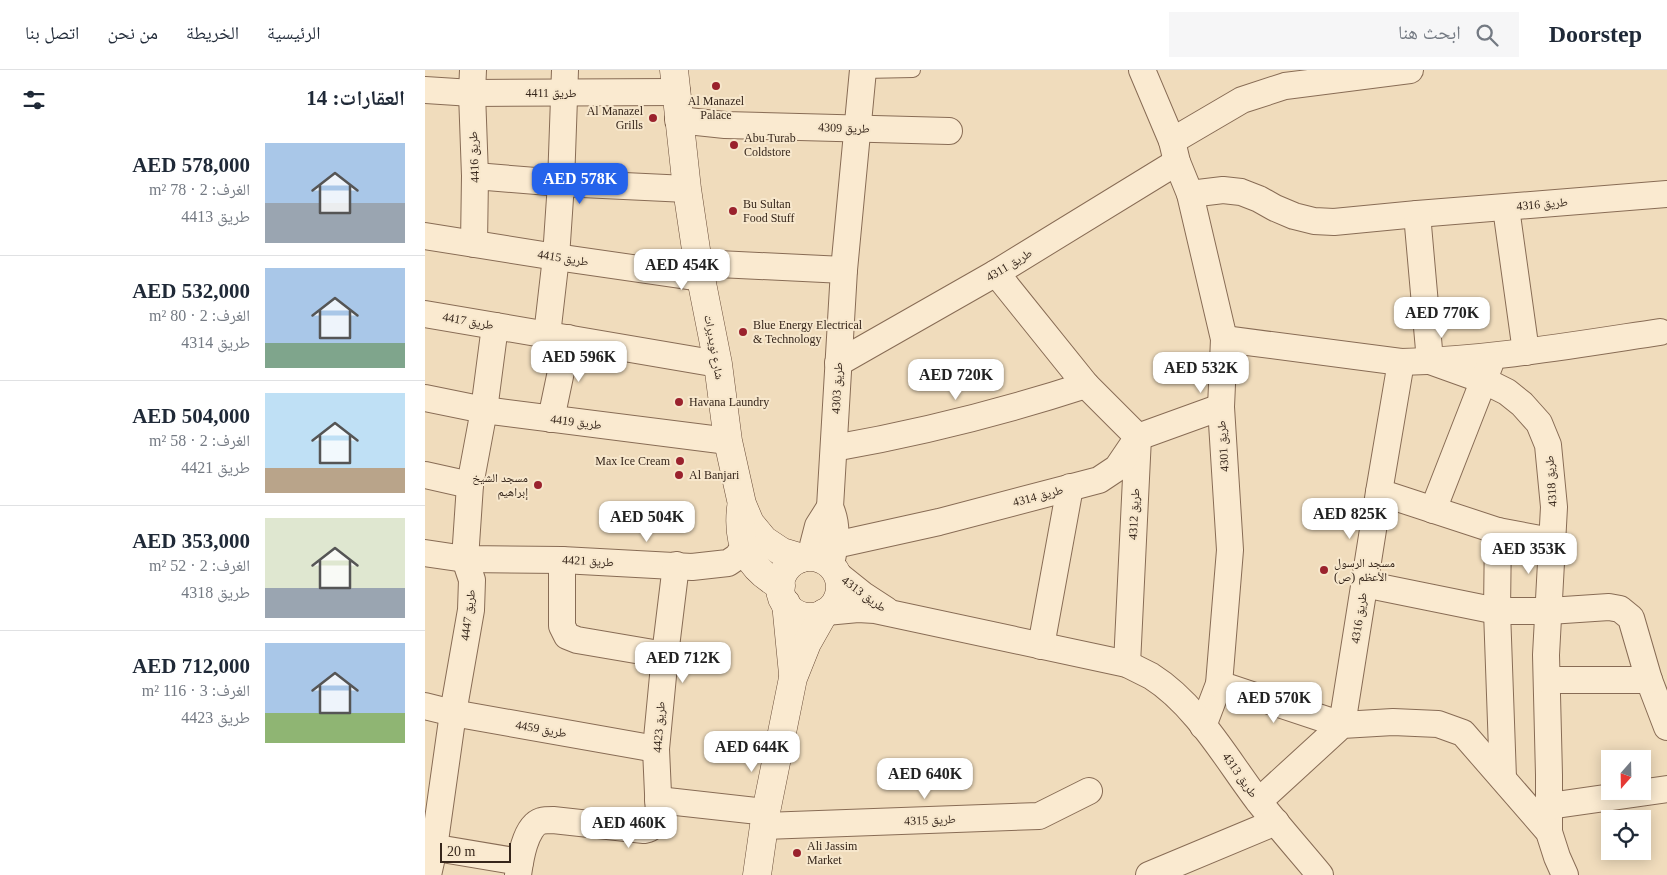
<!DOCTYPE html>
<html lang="ar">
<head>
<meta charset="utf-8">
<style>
  body { margin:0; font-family:"Times New Roman","Noto Naskh Arabic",serif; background:#f6f6f7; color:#1f2937; direction:rtl; height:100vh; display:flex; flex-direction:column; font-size:19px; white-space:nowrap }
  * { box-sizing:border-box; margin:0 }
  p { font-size:16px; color:#747a83 }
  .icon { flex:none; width:28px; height:28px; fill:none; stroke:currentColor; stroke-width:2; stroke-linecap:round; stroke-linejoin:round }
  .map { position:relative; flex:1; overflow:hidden; direction:ltr }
  .panel { display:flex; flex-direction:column; background:#fff; width:425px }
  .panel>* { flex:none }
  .needle { width:32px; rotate:200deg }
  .fabs { position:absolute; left:1176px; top:680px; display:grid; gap:10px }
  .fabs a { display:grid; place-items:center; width:50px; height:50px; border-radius:0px; background:#fff; box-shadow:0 2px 12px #0003; font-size:25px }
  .scale { position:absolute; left:15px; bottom:12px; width:71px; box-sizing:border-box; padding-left:5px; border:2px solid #36261b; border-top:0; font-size:14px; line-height:18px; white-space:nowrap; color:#36261b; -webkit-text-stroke:4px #f7e7cc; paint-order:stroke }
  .price { position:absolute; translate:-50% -42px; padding:0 11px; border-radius:10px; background:#fff; color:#222; font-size:16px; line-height:32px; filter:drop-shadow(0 1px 2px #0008) }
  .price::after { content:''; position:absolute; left:50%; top:30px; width:15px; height:11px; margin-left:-8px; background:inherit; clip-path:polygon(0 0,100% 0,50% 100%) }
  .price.on { background:#2563eb; color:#fff }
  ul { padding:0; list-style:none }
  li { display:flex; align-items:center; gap:15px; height:125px; padding:0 20px }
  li+li { border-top:1px solid #e0e1e3 }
  li span { display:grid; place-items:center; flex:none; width:140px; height:100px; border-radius:0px; color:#555 }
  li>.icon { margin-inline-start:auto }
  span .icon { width:60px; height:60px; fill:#fffc; stroke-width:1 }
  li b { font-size:21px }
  h2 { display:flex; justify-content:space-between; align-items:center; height:60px; padding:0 20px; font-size:21px }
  header { display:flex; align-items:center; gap:30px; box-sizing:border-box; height:70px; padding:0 25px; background:#fff; border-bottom:1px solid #e0e1e3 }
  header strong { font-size:24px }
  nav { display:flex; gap:28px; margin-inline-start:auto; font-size:18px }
  .search { width:350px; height:45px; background:#f6f6f7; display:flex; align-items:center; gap:12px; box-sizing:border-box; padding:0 18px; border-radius:0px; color:#747a83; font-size:19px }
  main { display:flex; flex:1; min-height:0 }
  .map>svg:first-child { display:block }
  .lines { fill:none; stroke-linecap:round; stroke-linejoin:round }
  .lane-casing { stroke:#886c55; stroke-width:16 }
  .street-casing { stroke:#886c55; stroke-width:28 }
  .secondary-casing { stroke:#6a4d39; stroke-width:29 }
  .lane { stroke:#faead0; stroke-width:14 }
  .street { stroke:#faead0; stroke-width:26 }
  .secondary { stroke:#faead0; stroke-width:28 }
  .poi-dot { fill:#9a222d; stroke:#f7e7cc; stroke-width:2 }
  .labels { text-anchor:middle; stroke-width:4; stroke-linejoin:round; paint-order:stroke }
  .street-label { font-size:12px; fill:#36261b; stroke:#f7e7cc }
  .poi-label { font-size:12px; fill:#36261b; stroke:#f7e7cc; text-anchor:start }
</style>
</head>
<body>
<header>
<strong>Doorstep</strong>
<div class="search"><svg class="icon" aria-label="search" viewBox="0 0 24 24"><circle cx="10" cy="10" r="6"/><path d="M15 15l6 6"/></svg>ابحث هنا</div>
<nav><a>الرئيسية</a><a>الخريطة</a><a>من نحن</a><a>اتصل بنا</a></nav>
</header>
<main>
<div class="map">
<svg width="1242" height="805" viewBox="0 0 1242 805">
  <rect width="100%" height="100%" fill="#f0dcbc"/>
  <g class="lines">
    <defs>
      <path id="lane" d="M438,1L488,0"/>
      <g id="street">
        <path d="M48,0L47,23L50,106L49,174"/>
        <path d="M717,0L747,71L752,92L765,124L799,269L796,337L805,480L794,614L778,656"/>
        <path d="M0,20L47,23L252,22"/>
        <path d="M253,50L300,55L524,61"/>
        <path d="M747,71L817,30L860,16L985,0"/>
        <path d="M50,106L136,113L262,119"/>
        <path d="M765,124L798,120L816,122L834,129L850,138L869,146L889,151L909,152L992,144L1242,124"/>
        <path d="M1081,138L1101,282"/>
        <path d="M992,144L1005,291L1058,310L1082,322L1097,334L1114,353L1123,375L1129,437L1121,585L1124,705V762"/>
        <path d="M0,166L131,187L276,208"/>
        <path d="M273,193L419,200"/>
        <path d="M571,203L661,315L713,367L702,594"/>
        <path d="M0,244L293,294"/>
        <path d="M122,265L131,187L136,113L140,0"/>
        <path d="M799,269L976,292C1063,290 1149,275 1235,262"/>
        <path d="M413,293L571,203L752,92"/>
        <path d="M0,328L59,340L303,371"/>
        <path d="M126,349L143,268"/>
        <path d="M409,378C495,363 578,342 661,315"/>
        <path d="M0,405L45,415"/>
        <path d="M954,422L1073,461L1126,471"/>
        <path d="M1008,440L1065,294"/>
        <path d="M1073,461L1072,541L1078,708"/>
        <path d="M410,475L514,452L674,410L692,398L713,367L796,337"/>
        <path d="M0,483L40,489L137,490L267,497L303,493L312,487L319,477"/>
        <path d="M385,487L393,456L405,437"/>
        <path d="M137,490V556L142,566L152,570L240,585"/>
        <path d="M406,495C410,474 414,457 405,437L419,200L438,0"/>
        <path d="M413,505L438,525L461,540"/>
        <path d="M939,514L1072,541H1124L1184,537L1195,539L1206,548L1224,610L1242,657"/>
        <path d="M401,542L433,539L450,540L702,594C710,598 718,602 726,606C772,635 802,690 834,732C854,757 875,781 895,805"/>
        <path d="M616,576L645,417"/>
        <path d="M1122,610H1224"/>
        <path d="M794,614L917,655L954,422L976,292"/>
        <path d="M0,636L28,643L231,679"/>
        <path d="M233,730L341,742"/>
        <path d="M834,731L917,655L968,652L1013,654L1038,663L1124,762L1132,787L1140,805"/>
        <path d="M1124,736L1242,719"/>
        <path d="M339,756L614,746L664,721"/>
        <path d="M0,776L95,792"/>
        <path d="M3,805L9,778L28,643L46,540L47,510L40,489L45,415L59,340L70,256"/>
        <path d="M93,805C95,791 100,756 116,751C120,750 124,750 128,750L219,760C228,758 232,754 234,746L231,679L240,585L251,495"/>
        <path d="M724,805L851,752"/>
      </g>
      <g id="secondary">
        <path d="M249,0L262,119L273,193L293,294L303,371L317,434L325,453L339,470L357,482L377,488"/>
        <path d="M316,438C312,474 323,498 356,516"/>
        <circle cx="385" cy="517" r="30"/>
        <path d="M361,533L368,604"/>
        <path d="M332,805L341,742L368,608L382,573L399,543"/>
      </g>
    </defs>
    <use href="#lane" class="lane-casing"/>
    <use href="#street" class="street-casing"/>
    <use href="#secondary" class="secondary-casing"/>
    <use href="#lane" class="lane"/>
    <use href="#street" class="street"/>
    <use href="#secondary" class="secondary"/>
  </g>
  <g class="poi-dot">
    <circle cx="291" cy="16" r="5"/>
    <circle cx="228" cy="48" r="5"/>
    <circle cx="309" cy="75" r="5"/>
    <circle cx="308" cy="141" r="5"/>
    <circle cx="318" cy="262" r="5"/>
    <circle cx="254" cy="332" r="5"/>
    <circle cx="255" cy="391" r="5"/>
    <circle cx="254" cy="405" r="5"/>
    <circle cx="113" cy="415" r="5"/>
    <circle cx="899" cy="500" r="5"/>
    <circle cx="372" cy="783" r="5"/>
  </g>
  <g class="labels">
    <g class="street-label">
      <text x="126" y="27">طريق 4411</text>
      <text transform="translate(419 58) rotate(2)" y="4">طريق 4309</text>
      <text transform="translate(49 87) rotate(-92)" y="4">طريق 4416</text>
      <text transform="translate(1117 134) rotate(-5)" y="4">طريق 4316</text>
      <text transform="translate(138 188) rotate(9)" y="4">طريق 4415</text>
      <text transform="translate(584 195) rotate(-31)" y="4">طريق 4311</text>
      <text transform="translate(43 251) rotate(10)" y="4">طريق 4417</text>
      <text transform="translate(289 277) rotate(80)" y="4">شارع نويديرات</text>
      <text transform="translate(412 318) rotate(-87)" y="4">طريق 4303</text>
      <text transform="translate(151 352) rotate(7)" y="4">طريق 4419</text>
      <text transform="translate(798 376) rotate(-94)" y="4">طريق 4301</text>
      <text transform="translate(1126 411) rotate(-94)" y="4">طريق 4318</text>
      <text transform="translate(613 426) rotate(-15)" y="4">طريق 4314</text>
      <text transform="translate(709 444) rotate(-87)" y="4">طريق 4312</text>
      <text transform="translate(163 491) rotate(3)" y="4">طريق 4421</text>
      <text transform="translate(439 524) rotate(36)" y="4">طريق 4313</text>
      <text transform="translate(43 545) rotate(-83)" y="4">طريق 4447</text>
      <text transform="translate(934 548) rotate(-81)" y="4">طريق 4316</text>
      <text transform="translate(234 657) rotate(-86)" y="4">طريق 4423</text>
      <text transform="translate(116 659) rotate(10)" y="4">طريق 4459</text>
      <text transform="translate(815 705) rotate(55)" y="4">طريق 4313</text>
      <text transform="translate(505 750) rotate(-2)" y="4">طريق 4315</text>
    </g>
    <g class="poi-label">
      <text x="291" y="35" text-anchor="middle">Al Manazel<tspan x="291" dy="14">Palace</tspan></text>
      <text x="218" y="45" text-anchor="end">Al Manazel<tspan x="218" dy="14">Grills</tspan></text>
      <text x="319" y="72">Abu Turab<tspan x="319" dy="14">Coldstore</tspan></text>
      <text x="318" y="138">Bu Sultan<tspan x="318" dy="14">Food Stuff</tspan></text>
      <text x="328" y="259">Blue Energy Electrical<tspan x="328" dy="14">&amp; Technology</tspan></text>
      <text x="264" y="336">Havana Laundry</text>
      <text x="245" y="395" text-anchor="end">Max Ice Cream</text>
      <text x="264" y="409">Al Banjari</text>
      <text x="103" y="412" text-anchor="end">مسجد الشيخ<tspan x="103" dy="14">إبراهيم</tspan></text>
      <text x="909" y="497">مسجد الرسول<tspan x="909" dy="14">الأعظم (ص)</tspan></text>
      <text x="382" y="780">Ali Jassim<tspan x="382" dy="14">Market</tspan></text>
    </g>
  </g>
</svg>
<div class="fabs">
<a><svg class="needle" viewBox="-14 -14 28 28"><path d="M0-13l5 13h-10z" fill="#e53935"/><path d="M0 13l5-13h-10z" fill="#747a83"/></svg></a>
<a><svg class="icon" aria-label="locate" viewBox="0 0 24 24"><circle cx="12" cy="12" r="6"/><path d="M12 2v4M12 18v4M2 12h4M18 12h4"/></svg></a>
</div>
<div class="scale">20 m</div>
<b class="price on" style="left:155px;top:135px">AED 578K</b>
<b class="price" style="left:257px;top:221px">AED 454K</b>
<b class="price" style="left:1017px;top:269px">AED 770K</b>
<b class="price" style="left:154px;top:313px">AED 596K</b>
<b class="price" style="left:776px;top:324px">AED 532K</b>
<b class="price" style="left:531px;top:331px">AED 720K</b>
<b class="price" style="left:925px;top:470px">AED 825K</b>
<b class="price" style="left:222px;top:473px">AED 504K</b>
<b class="price" style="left:1104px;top:505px">AED 353K</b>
<b class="price" style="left:258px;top:614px">AED 712K</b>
<b class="price" style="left:849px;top:654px">AED 570K</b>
<b class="price" style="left:327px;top:703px">AED 644K</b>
<b class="price" style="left:500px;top:730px">AED 640K</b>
<b class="price" style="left:204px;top:779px">AED 460K</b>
</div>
<section class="panel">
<h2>العقارات: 14<svg class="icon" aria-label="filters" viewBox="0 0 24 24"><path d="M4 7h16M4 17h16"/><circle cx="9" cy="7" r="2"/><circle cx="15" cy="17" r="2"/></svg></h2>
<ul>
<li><span style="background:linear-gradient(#a9c7e8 60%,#9aa5b1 0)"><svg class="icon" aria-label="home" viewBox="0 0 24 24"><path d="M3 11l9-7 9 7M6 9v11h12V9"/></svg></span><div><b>AED 578,000</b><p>الغرف: 2 · 78 m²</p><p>طريق 4413</p></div></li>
<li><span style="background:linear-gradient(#a9c7e8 75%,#7fa58c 0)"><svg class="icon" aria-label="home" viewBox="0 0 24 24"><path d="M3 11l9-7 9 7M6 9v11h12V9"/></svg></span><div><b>AED 532,000</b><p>الغرف: 2 · 80 m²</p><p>طريق 4314</p></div></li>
<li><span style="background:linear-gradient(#bfe0f5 75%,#b9a48a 0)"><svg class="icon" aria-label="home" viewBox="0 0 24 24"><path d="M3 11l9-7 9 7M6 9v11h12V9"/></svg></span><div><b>AED 504,000</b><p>الغرف: 2 · 58 m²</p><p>طريق 4421</p></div></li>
<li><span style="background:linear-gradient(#dfe7d0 70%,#9aa5b1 0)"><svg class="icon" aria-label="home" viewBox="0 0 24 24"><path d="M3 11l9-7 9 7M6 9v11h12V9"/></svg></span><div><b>AED 353,000</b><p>الغرف: 2 · 52 m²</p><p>طريق 4318</p></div></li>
<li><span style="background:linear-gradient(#a9c7e8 70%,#8fb573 0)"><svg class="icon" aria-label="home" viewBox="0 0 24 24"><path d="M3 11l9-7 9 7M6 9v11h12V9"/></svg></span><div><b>AED 712,000</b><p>الغرف: 3 · 116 m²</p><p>طريق 4423</p></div></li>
</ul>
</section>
</main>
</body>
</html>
